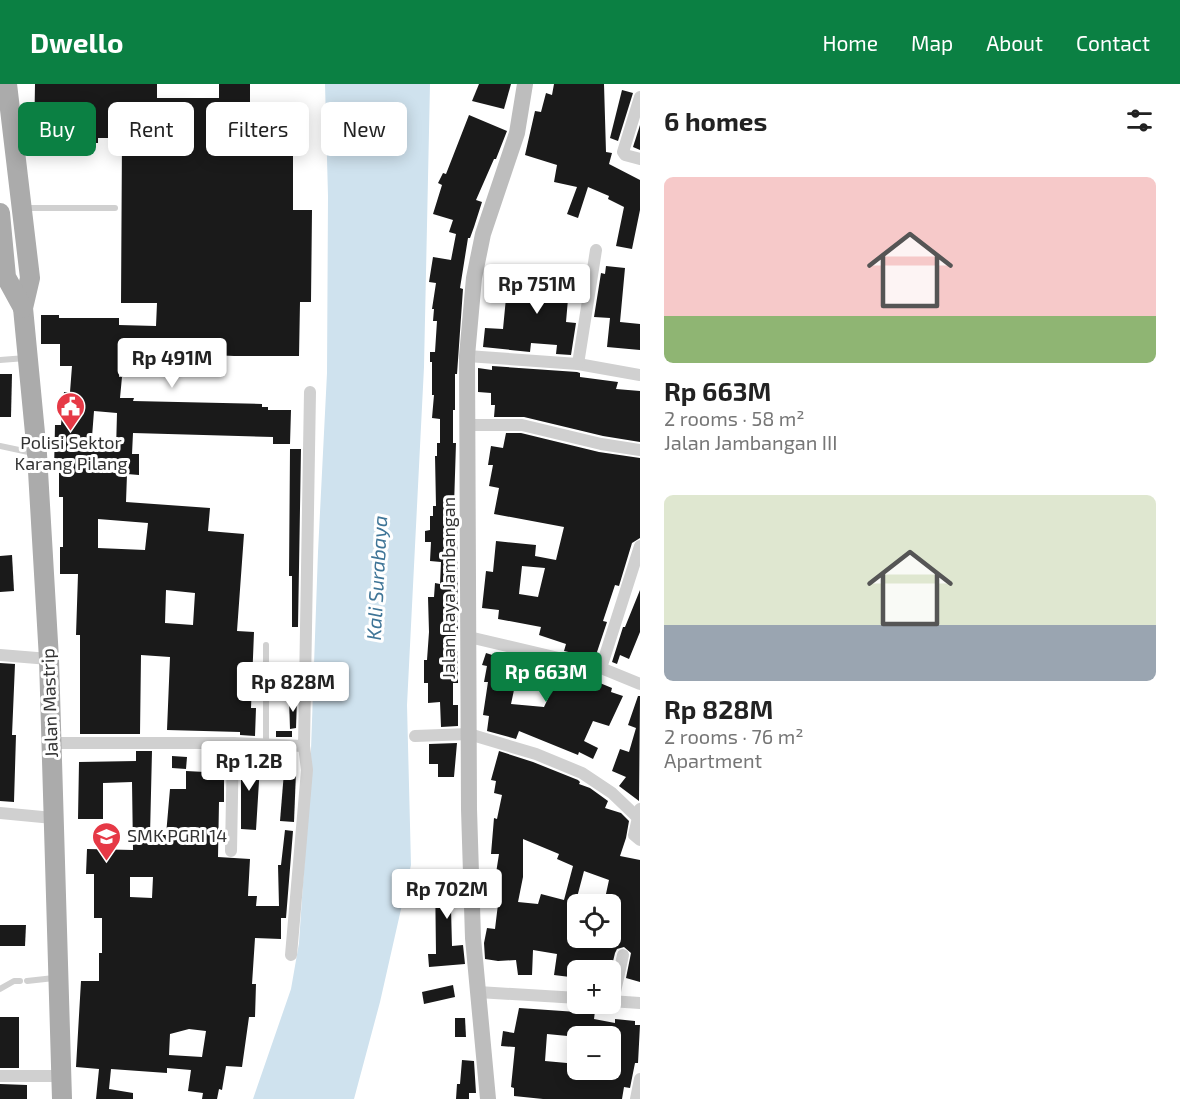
<!DOCTYPE html>
<html lang="en">
<head>
<meta charset="utf-8">
<style>
  body { margin:0; font-family:"Exo 2",sans-serif; background:#f2f2f2; color:#222; height:100vh; display:flex; flex-direction:column; font-size:22px; white-space:nowrap }
  * { box-sizing:border-box; margin:0 }
  p { font-size:20px; color:#767676 }
  .icon { flex:none; width:33px; height:33px; fill:none; stroke:currentColor; stroke-width:2; stroke-linecap:round; stroke-linejoin:round }
  .map { position:relative; flex:1; overflow:hidden }
  .side { display:flex; flex-direction:column; background:#fff; width:540px }
  .side>* { flex:none }
  .hud { position:absolute; left:18px; top:18px; width:531px; height:54px; display:flex; gap:12px }
  .fabs { position:absolute; left:567px; top:810px; display:grid; gap:12px }
  .fabs a { display:grid; place-items:center; width:54px; height:54px; border-radius:9px; background:#fff; box-shadow:0 3px 15px #0003; font-size:30px }
  .price { position:absolute; translate:-50% -51px; padding:0 14px; border-radius:6px; background:#fff; color:#222; font-size:20px; line-height:39px; filter:drop-shadow(0 2px 3px #0008) }
  .price::after { content:''; position:absolute; left:50%; top:36px; width:18px; height:14px; margin-left:-9px; background:inherit; clip-path:polygon(0 0,100% 0,50% 100%) }
  .price.active { background:#0b8043; color:#fff }
  ul { padding:0; list-style:none }
  li { display:grid; align-content:center; gap:12px; height:318px; padding:0 24px }
  li span { display:grid; place-items:center; height:186px; border-radius:9px; color:#555 }
  li>.icon { margin-inline-start:auto }
  span .icon { width:108px; height:108px; fill:#fffc; stroke-width:1 }
  li b { font-size:26px }
  h2 { display:flex; justify-content:space-between; align-items:center; height:72px; padding:0 24px; font-size:26px }
  .chip { padding:0 21px; border-radius:9px; background:#fff; box-shadow:0 3px 15px #0003; font-size:21px; line-height:54px }
  .chip.active { background:#0b8043; color:#fff }
  header { display:flex; align-items:center; gap:36px; box-sizing:border-box; height:84px; padding:0 30px; background:#0b8043; color:#fff }
  header strong { font-size:28px }
  nav { display:flex; gap:33px; margin-inline-start:auto; font-size:21px }
  main { display:flex; flex:1; min-height:0 }
  .map>svg:first-child { display:block }
  .water { fill:#cfe2ee }
  .building { fill:#1a1a1a; fill-rule:evenodd }
  .lines { fill:none; stroke-linecap:round; stroke-linejoin:round }
  .lane { stroke:#d0d0d0; stroke-width:6 }
  .street { stroke:#d0d0d0; stroke-width:12 }
  .secondary { stroke:#bdbdbd; stroke-width:16 }
  .primary { stroke:#ababab; stroke-width:20 }
  .labels { text-anchor:middle; stroke-width:6; stroke-linejoin:round; paint-order:stroke }
  .poi-label { font-size:18px; fill:#333; stroke:#fff }
  .street-label { font-size:18px; fill:#333; stroke:#fff }
  .water-label { font-size:20px; font-style:italic; fill:#3f7597; stroke:#fff }
</style>
</head>
<body>
<header>
<strong>Dwello</strong>
<nav><a>Home</a><a>Map</a><a>About</a><a>Contact</a></nav>
</header>
<main>
<div class="map">
<svg width="640" height="1015" viewBox="0 0 640 1015">
  <rect width="100%" height="100%" fill="#fff"/>
  <path class="water" d="M325,0H430L424,283L407,621L411,781L380,918L354,1015H253L291,905L299,859L310,694L318,468L327,289L328,112Z"/>
  <g class="building">
    <path d="M35,0H157V14H219V0H250V18H224L223,41H247V28H266V31H293V126H312L311,218H300L299,272H234L119,267V293H122L120,314H134L133,317L262,320V323H268V326H291L290,360H273V353L133,349L132,370H139V391L127,390L126,418L210,424L208,447L244,450L237,547L254,548L251,624H256L255,652L240,651V648L167,646L170,573L141,571L140,650H80V551H76L78,490H60V463H63V413H59V387H54L55,341H61L64,308H70L72,282H60V260H41V231H59V234H119V241L156,242L157,219H121L122,54H98V59H34ZM94,327L117,329L116,366H91ZM98,435L148,439L145,466L98,464ZM166,506L195,509L193,541L165,539Z"/>
    <path d="M479,0H511L504,25L472,17Z"/>
    <path d="M554,0H604L606,68L612,69L609,80L640,96V126L632,165L616,162L624,123L608,115L609,112L588,103L578,134L567,130L577,103L554,98L557,81L525,71L535,27L541,28L546,9L552,11Z"/>
    <path d="M622,6L633,9L618,57L610,54Z"/>
    <path d="M469,31L507,47L496,75H494L476,116L482,118L474,143L470,154H468L460,204L463,205L457,290H455V326H453V359H456L454,422H457V432L458,546H456L455,567H458V599H453V621H458V642L441,643L440,618L428,619V599H424V576H427L429,548L428,513H434L435,499L440,500L441,478L430,477L431,458H425V447L430,446V432H433V422H436L435,372H437V359H440V335L432,334L434,311H432V278H430V268H435L437,237H433L434,225H432L436,199L429,198L433,173L451,176L456,150L449,148L453,136L433,130L442,101L438,99L443,89L446,90Z"/>
    <path d="M640,41V66L633,63Z"/>
    <path d="M606,182L625,184L620,238L640,240V266L607,263L610,234L594,233L601,189L605,190Z"/>
    <path d="M545,191L583,194L580,216L568,215L566,238L576,239L571,271L556,270L557,261L531,259L530,268L483,263L485,244L503,245L508,193L545,197Z"/>
    <path d="M492,282L577,288L580,289V293L618,298L616,305L640,307V358L603,352L524,333H494L495,321H491V309L478,308V284L492,286Z"/>
    <path d="M0,290H12L11,333H0Z"/>
    <path d="M506,349H521L599,368L640,374V454L632,459L619,502L615,501L603,537L607,538L596,571L593,570L591,573L564,567L566,560L539,551L541,543L498,535L499,526L482,524L486,487L493,488L496,457L536,461L535,472L556,476L564,443L494,430L499,404L489,402L493,381H488L491,362L503,364ZM522,482L545,484L538,513L519,510Z"/>
    <path d="M290,365H301L298,543H292V492H289Z"/>
    <path d="M12,471L14,507L0,508V472Z"/>
    <path d="M640,506V548L629,575L620,571L617,580L612,578L623,543H625Z"/>
    <path d="M486,569L508,576L510,571L558,584V582L585,589L583,592L612,604L611,608L623,612L609,642L593,637L584,657L598,664L593,675L579,668L578,671L519,647L516,655L487,647L489,632L483,631L488,598H484L487,582L482,581ZM517,592L552,606L544,623L511,620Z"/>
    <path d="M0,579L15,580L12,651H16L14,718L0,717Z"/>
    <path d="M638,612H640L639,717L619,702L626,693L612,687L620,665L629,668L636,644L628,641Z"/>
    <path d="M289,615H297L296,644L290,645Z"/>
    <rect x="276" y="647" width="16" height="6"/>
    <path d="M457,659L454,693H438V680H429V660Z"/>
    <path d="M136,667H152L150,751H166L170,705H186V687L224,689V718H219L218,773L250,775L248,812H257L256,822H279L278,781H281L285,746L293,747L286,834H281V855L255,854L252,900H256L255,933H249L242,983L226,982L222,1006L219,1005L217,1015H202L203,1009L188,1007L191,986L167,984V989L111,985L109,1005L133,1009V1015H96L99,985L76,983L81,897H99V869H102V834H94V790H86L87,765L133,766L132,698L103,699V735H78L79,678L136,677ZM130,793H153L152,814L130,813ZM189,945L206,947L202,973L169,971L170,950Z"/>
    <path d="M499,667L533,678L578,696L580,698L579,700L590,704L608,717L605,724L621,729L629,737L626,754L620,772L640,776V898L626,894L631,869L624,863L617,865L615,869L610,890V886H578V894L554,891L557,870L533,866L532,891H518L516,876L498,877L485,875L484,859L487,844L495,845L498,820L482,818V801L494,802L499,770H491L494,734L497,735L502,711L494,709L496,697L491,696ZM523,755L559,770L557,775L573,782L564,816L541,810L538,820L518,818L523,793ZM584,787L609,796L604,819L610,820V854H578V833L572,832Z"/>
    <path d="M241,668H252L251,680L260,681L256,746L241,745Z"/>
    <path d="M275,669L292,670L291,685H275Z"/>
    <path d="M172,672L187,673L186,685L172,684Z"/>
    <path d="M284,688H296L294,738L280,737Z"/>
    <path d="M457,785H460L462,824H451L452,862L463,861L465,880L429,883L428,870H436L435,789H457Z"/>
    <path d="M0,841H26L25,862H0Z"/>
    <path d="M453,901L455,913L424,920L422,908Z"/>
    <path d="M519,924L577,928V926L595,927L594,935L615,939V935L635,937V941H640L638,979H635L630,1004L624,1003L622,1015H543L514,1012V1004L511,1003L515,963L501,962L503,947L514,949ZM547,950L578,953L610,952V986H578V980L545,977Z"/>
    <rect x="0" y="933" width="19" height="51"/>
    <path d="M455,934H465L466,953H455Z"/>
    <path d="M462,976L474,977L476,1009H469V1015H456L457,1000H460Z"/>
    <path d="M0,1000L27,1001V1015H0Z"/>
  </g>
  <g class="lines">
    <g class="lane">
      <path d="M25,124H115"/>
      <path d="M0,276L26,274"/>
      <path d="M0,362L33,369"/>
      <path d="M266,561V660"/>
      <path d="M27,897L54,894"/>
      <path d="M0,905L14,897H20"/>
    </g>
    <g class="street">
      <path d="M640,13L623,68L625,71L640,75"/>
      <path d="M467,272L578,280L640,291"/>
      <path d="M578,280L596,166"/>
      <path d="M468,341H522L601,360L640,366"/>
      <path d="M469,553L601,584L640,600"/>
      <path d="M0,571L49,575"/>
      <path d="M601,584L640,462"/>
      <path d="M415,652L469,650L536,670L582,689L612,709L637,733"/>
      <path d="M52,659H233L304,662L310,308"/>
      <path d="M640,725L634,751L640,756"/>
      <path d="M0,729L53,734"/>
      <path d="M231,767L233,659"/>
      <path d="M291,871L307,686L304,662"/>
      <path d="M478,908L578,914"/>
      <path d="M610,917L640,919"/>
      <path d="M613,917L623,871"/>
      <path d="M0,992H61"/>
      <path d="M636,1015L640,995"/>
    </g>
    <path class="secondary" d="M488,1015L473,854L469,725L467,272L474,194L483,150L517,49L525,0"/>
    <g class="primary">
      <path d="M7,0L30,194L23,224L37,370L49,575L62,1015"/>
      <path d="M0,129L6,193L23,224"/>
    </g>
  </g>
  <defs>
    <symbol id="civic-pin" viewBox="-11 -11 22 30"><path d="M0 17L-7.5 6A9.5 9.5 0 1 1 7.5 6Z" fill="#e63946" stroke="#fff"/><path d="M-.6-6.5H3V-4.5H.6V-3L4-1V1h2V6H-6V1h2V-1L-.6-3ZM-1.2 2.5V6h2.4V2.5Z" fill="#fff"/></symbol>
    <symbol id="school-pin" viewBox="-11 -11 22 30"><path d="M0 17L-7.5 6A9.5 9.5 0 1 1 7.5 6Z" fill="#e63946" stroke="#fff"/><path d="M0-5L7-2L0 1L-7-2ZM-4 1L0 2.5L4 1V4Q0 6-4 4Z" fill="#fff"/></symbol>
  </defs>
  <g fill-rule="evenodd">
    <use href="#civic-pin" x="54" y="306" width="33" height="45"/>
    <use href="#school-pin" x="90" y="736" width="33" height="45"/>
  </g>
  <g class="labels">
    <g class="poi-label">
      <text x="71" y="365">Polisi Sektor<tspan x="71" dy="21">Karang Pilang</tspan></text>
      <text x="127" y="758" text-anchor="start">SMK PGRI 14</text>
    </g>
    <g class="street-label">
      <text transform="translate(449 504) rotate(-90)" y="6">Jalan Raya Jambangan</text>
      <text transform="translate(50 619) rotate(-92)" y="6">Jalan Mastrip</text>
    </g>
    <g class="water-label">
      <text transform="translate(377 494) rotate(-87)" y="7">Kali Surabaya</text>
    </g>
  </g>
</svg>
<div class="fabs">
<a><svg class="icon" aria-label="locate" viewBox="0 0 24 24"><circle cx="12" cy="12" r="6"/><path d="M12 2v4M12 18v4M2 12h4M18 12h4"/></svg></a>
<a>+</a>
<a>−</a>
</div>
<b class="price" style="left:537px;top:231px">Rp 751M</b>
<b class="price" style="left:172px;top:305px">Rp 491M</b>
<b class="price active" style="left:546px;top:619px">Rp 663M</b>
<b class="price" style="left:293px;top:629px">Rp 828M</b>
<b class="price" style="left:249px;top:708px">Rp 1.2B</b>
<b class="price" style="left:447px;top:836px">Rp 702M</b>
<div class="hud">
<a class="chip active">Buy</a>
<a class="chip">Rent</a>
<a class="chip">Filters</a>
<a class="chip">New</a>
</div>
</div>
<section class="side">
<h2>6 homes<svg class="icon" aria-label="filters" viewBox="0 0 24 24"><path d="M4 7h16M4 17h16"/><circle cx="9" cy="7" r="2"/><circle cx="15" cy="17" r="2"/></svg></h2>
<ul>
<li><span style="background:linear-gradient(#f6c9c9 75%,#8fb573 0)"><svg class="icon" aria-label="home" viewBox="0 0 24 24"><path d="M3 11l9-7 9 7M6 9v11h12V9"/></svg></span><div><b>Rp 663M</b><p>2 rooms · 58 m²</p><p>Jalan Jambangan III</p></div></li>
<li><span style="background:linear-gradient(#dfe7d0 70%,#9aa5b1 0)"><svg class="icon" aria-label="home" viewBox="0 0 24 24"><path d="M3 11l9-7 9 7M6 9v11h12V9"/></svg></span><div><b>Rp 828M</b><p>2 rooms · 76 m²</p><p>Apartment</p></div></li>
</ul>
</section>
</main>
</body>
</html>
